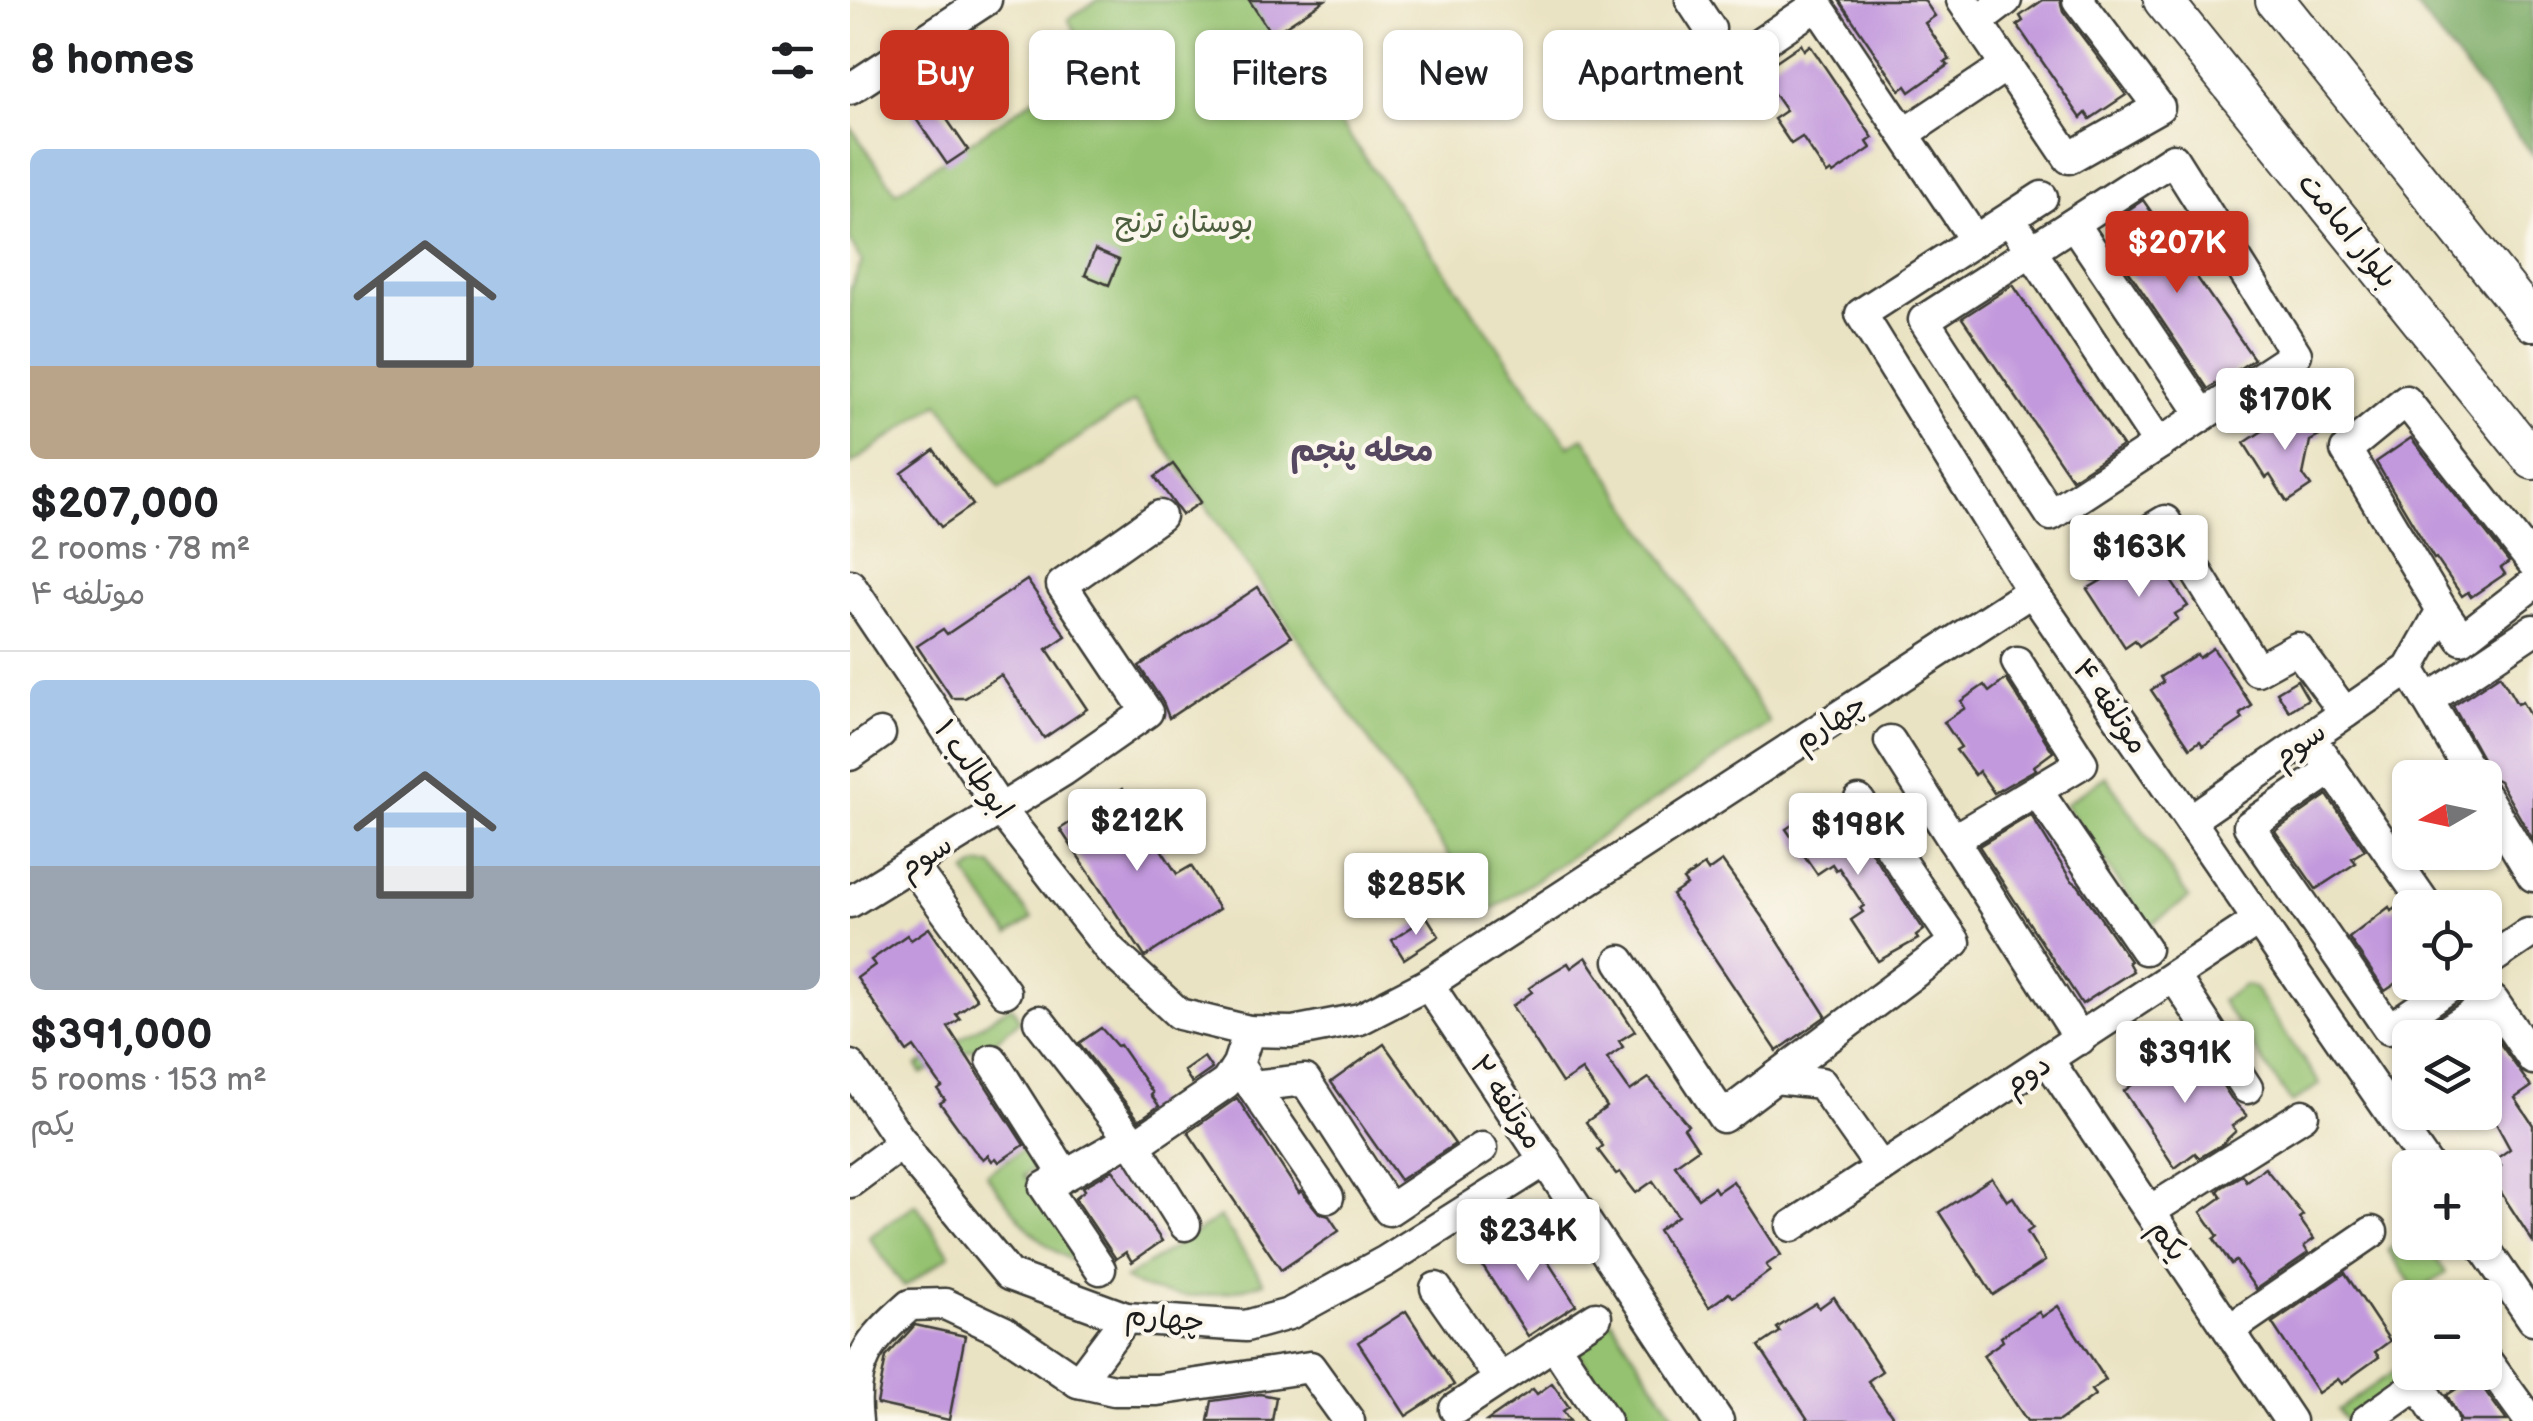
<!DOCTYPE html>
<html lang="en">
<head>
<meta charset="utf-8">
<style>
  body { margin:0; font-family:"Balsamiq Sans","Playpen Sans Arabic",sans-serif; background:#f6f6f6; color:#202124; height:100vh; display:flex; flex-direction:column; font-size:38px; white-space:nowrap }
  * { box-sizing:border-box; margin:0 }
  p { font-size:32px; color:#757577 }
  .icon { flex:none; width:55px; height:55px; fill:none; stroke:currentColor; stroke-width:2; stroke-linecap:round; stroke-linejoin:round }
  .map { position:relative; flex:1; overflow:hidden }
  .side { display:flex; flex-direction:column; background:#fff; width:850px }
  .side>* { flex:none }
  .hud { position:absolute; left:30px; top:30px; width:950px; height:90px; display:flex; gap:20px }
  .needle { width:65px; rotate:261deg }
  .tools { position:absolute; left:1542px; top:760px; display:grid; gap:20px }
  .tools a { display:grid; place-items:center; width:110px; height:110px; border-radius:15px; background:#fff; box-shadow:0 2px 8px #0004; font-size:50px }
  .price { position:absolute; translate:-50% -85px; padding:0 22px; border-radius:10px; background:#fff; color:#222; font-size:32px; line-height:65px; filter:drop-shadow(0 2px 5px #0008) }
  .price::after { content:''; position:absolute; left:50%; top:60px; width:30px; height:22px; margin-left:-15px; background:inherit; clip-path:polygon(0 0,100% 0,50% 100%) }
  .price.selected { background:#c8321e; color:#fff }
  ul { padding:0; list-style:none }
  li { display:grid; align-content:center; gap:20px; height:530px; padding:0 30px }
  li+li { border-top:2px solid #e0e0e0 }
  li span { display:grid; place-items:center; height:310px; border-radius:15px; color:#555 }
  li>.icon { margin-inline-start:auto }
  span .icon { width:180px; height:180px; fill:#fffc; stroke-width:1 }
  li b { font-size:42px }
  h2 { display:flex; justify-content:space-between; align-items:center; height:120px; padding:0 30px; font-size:42px }
  .chip { padding:0 35px; border-radius:15px; background:#fff; box-shadow:0 2px 8px #0004; font-size:35px; line-height:90px }
  .chip.selected { background:#c8321e; color:#fff }
  main { display:flex; flex:1; min-height:0 }
  .map>svg:first-child { display:block }
  .green { fill:#94c270; stroke:#586f46; stroke-width:2.5 }
  .forest { fill:#77a862; stroke:#4a623f; stroke-width:2.5 }
  .building { fill:#c299dd }
  .lines { fill:none; stroke-linecap:round; stroke-linejoin:round }
  .minor-casing { stroke:#3b3a35; stroke-width:35 }
  .major-casing { stroke:#3b3a35; stroke-width:42 }
  .minor { stroke:#fff; stroke-width:30 }
  .major { stroke:#fff; stroke-width:38 }
  .labels { text-anchor:middle; stroke-width:8; stroke-linejoin:round; paint-order:stroke }
  .park-label { font-size:30px; fill:#4c5e3e; stroke:#fbf7ec }
  .street-label { font-size:30px; fill:#1c1c1c; stroke:#fbf7ec }
  .neighbourhood-label { font-size:32px; font-weight:bold; fill:#564860; stroke:#fbf7ec }
</style>
</head>
<body>
<main>
<section class="side">
<h2>8 homes<svg class="icon" aria-label="filters" viewBox="0 0 24 24"><path d="M4 7h16M4 17h16"/><circle cx="9" cy="7" r="2"/><circle cx="15" cy="17" r="2"/></svg></h2>
<ul>
<li><span style="background:linear-gradient(#a9c7e8 70%,#b9a48a 0)"><svg class="icon" aria-label="home" viewBox="0 0 24 24"><path d="M3 11l9-7 9 7M6 9v11h12V9"/></svg></span><div><b>$207,000</b><p>2 rooms · 78 m²</p><p>موتلفه ۴</p></div></li>
<li><span style="background:linear-gradient(#a9c7e8 60%,#9aa5b1 0)"><svg class="icon" aria-label="home" viewBox="0 0 24 24"><path d="M3 11l9-7 9 7M6 9v11h12V9"/></svg></span><div><b>$391,000</b><p>5 rooms · 153 m²</p><p>یکم</p></div></li>
</ul>
</section>
<div class="map">
<svg width="1683" height="1421" viewBox="0 0 1683 1421">
  <rect width="100%" height="100%" fill="#fbf7ec"/>
  <filter id="ink" filterUnits="userSpaceOnUse"><feTurbulence type="fractalNoise" baseFrequency=".01" numOctaves="2"/><feDisplacementMap in="SourceGraphic" scale="20" xChannelSelector="R" yChannelSelector="G"/><feConvolveMatrix kernelMatrix="1 2 1 2 8 2 1 2 1" color-interpolation-filters="sRGB"/></filter>
  <filter id="wash" filterUnits="userSpaceOnUse"><feTurbulence type="fractalNoise" baseFrequency=".0048" numOctaves="4" result="noise"/><feDisplacementMap in="SourceGraphic" scale="40" xChannelSelector="R" yChannelSelector="G"/><feGaussianBlur stdDeviation="2.25" result="paint"/><feColorMatrix in="noise" values="0 0 0 0 0 0 0 0 0 0 0 0 0 0 0 0 0 1.4 0 .05"/><feComposite in="paint" operator="in"/></filter>
  <g filter="url(#wash)">
    <rect width="100%" height="100%" fill="#eae3c3"/>
    <g class="green">
      <path d="M248,0H403L719,446L734,437L920,723L638,912L284,402L150,489L89,403L0,465V290L12,262L0,241V126L46,192L241,60L218,19Z"/>
      <path d="M1256,776L1339,898L1299,926L1215,804Z"/>
      <path d="M127,865H142L182,919L159,935L116,873Z"/>
      <path d="M1394,985L1404,988L1470,1084L1442,1103L1371,1001Z"/>
      <path d="M161,1006L170,1020L143,1043L112,1053L72,1074L67,1066Z"/>
      <path d="M186,1141L200,1158L174,1175L239,1267C191,1253 163,1212 136,1174Z"/>
      <path d="M66,1204L100,1255L54,1287L19,1237Z"/>
      <path d="M370,1217L414,1282C367,1298 319,1304 275,1279Z"/>
      <path d="M1560,1235V1242L1576,1243L1596,1273L1567,1292L1538,1250Z"/>
      <path d="M761,1320L827,1419L824,1421H773L723,1345Z"/>
      <path d="M1546,1370L1555,1383L1496,1421L1488,1410Z"/>
    </g>
    <path class="forest" d="M1561,0H1683V155Z"/>
    <g id="blocks">
      <g class="building">
        <path d="M399,0H475L422,35Z"/>
        <path d="M989,0H1074L1085,16L1075,23L1100,60L1095,62L1098,65L1060,92L1056,86L1050,90Z"/>
        <path d="M1193,0H1210L1213,11L1276,95L1240,119L1236,113L1231,118L1167,25L1173,21L1170,16Z"/>
        <path d="M951,44L954,50L960,45L1023,138L1017,142L1021,148L983,174L981,171L977,174L952,137L941,144L924,119L936,111L913,78L917,76L913,70Z"/>
        <path d="M72,83L118,150L97,164L51,97Z"/>
        <path d="M1293,200L1404,359L1358,389L1257,239L1263,234L1256,225Z"/>
        <path d="M245,250L269,260L259,285L235,275Z"/>
        <path d="M1163,285L1272,446L1222,479L1112,318Z"/>
        <path d="M1454,410L1471,435L1460,441L1453,475L1461,486L1437,502L1420,475L1416,478L1394,443L1426,422L1429,427Z"/>
        <path d="M1561,438L1659,562L1651,568L1655,574L1621,597L1618,592L1612,596L1586,558L1584,559L1526,462Z"/>
        <path d="M84,450L123,505L91,527L52,473Z"/>
        <path d="M323,464L351,502L332,515L305,477Z"/>
        <path d="M1301,551L1338,606L1325,614L1328,619L1289,646L1285,640L1275,647L1237,589Z"/>
        <path d="M177,580L216,636L197,649L237,709L194,738L151,675L115,698H102L67,646L93,629L97,634Z"/>
        <path d="M408,587L441,637L319,718L313,702L289,666Z"/>
        <path d="M1363,648L1402,706L1390,714L1393,719L1353,746L1350,741L1340,748L1301,690L1313,682L1310,677L1347,654L1349,658Z"/>
        <path d="M1650,675L1667,704L1672,702L1683,721V840L1649,781L1643,778L1603,706Z"/>
        <path d="M1156,679L1203,752L1184,766L1186,769L1144,793L1129,771L1125,775L1106,750L1111,747L1094,722L1115,708L1111,701L1134,685L1139,692Z"/>
        <path d="M1447,680L1458,699L1439,711L1427,692Z"/>
        <path d="M272,789L327,874L341,866L369,909L295,957L210,829Z"/>
        <path d="M1477,795L1515,850L1502,858L1506,863L1466,889L1425,831Z"/>
        <path d="M991,799L994,812L1074,930L1066,936L1068,939L1028,961L1001,920L1013,912L1010,908L1014,906L989,868L986,870L982,864L967,874L936,829L968,808L971,812Z"/>
        <path d="M1181,815L1221,880L1228,885L1280,961L1278,962L1283,971L1232,1004L1129,846Z"/>
        <path d="M872,861L917,924L976,1016L927,1051L822,895L837,885L833,880L854,865L858,871Z"/>
        <path d="M1552,903L1560,915V974L1535,991L1499,938L1539,907L1541,911Z"/>
        <path d="M577,917L589,936L554,959L542,940Z"/>
        <path d="M79,928L127,999L106,1014L110,1019L98,1027L174,1145L149,1162L146,1158L142,1161L138,1155L133,1159L124,1150L90,1103L95,1100L88,1090L92,1087L64,1047L57,1052L7,978L25,965L21,960L57,935L61,940Z"/>
        <path d="M736,957L785,1031L769,1041L773,1047L757,1058L780,1091L799,1078L838,1125L834,1128L848,1149L825,1165L848,1198L864,1187L867,1192L883,1181L931,1255L916,1265L920,1271L899,1286L883,1297L879,1293L859,1307L808,1230L828,1216L803,1181L786,1193L770,1172L766,1174L748,1150L753,1146L736,1122L757,1107L732,1070L712,1083L662,1006L682,992L679,988L695,977L718,963L721,968Z"/>
        <path d="M1638,1027L1681,1087L1665,1098L1683,1125V1242L1639,1174L1651,1166L1646,1159L1660,1149L1635,1103V1029Z"/>
        <path d="M251,1028L267,1046L270,1045L303,1093L301,1095L309,1106L289,1120L229,1043Z"/>
        <path d="M534,1044L605,1144L550,1180L481,1082Z"/>
        <path d="M1346,1044L1381,1098L1397,1116L1382,1126L1386,1131L1371,1145L1349,1158L1345,1153L1325,1168L1274,1091L1330,1048L1333,1053Z"/>
        <path d="M354,1057L362,1069L342,1083L334,1071Z"/>
        <path d="M387,1098L449,1193L451,1191L469,1213L479,1216L489,1231L431,1270L338,1132Z"/>
        <path d="M1415,1168L1453,1215L1449,1218L1464,1239L1454,1246L1458,1253L1406,1289L1386,1261L1381,1264L1364,1239L1368,1236L1351,1212L1372,1197L1368,1191L1371,1188L1392,1175L1396,1181Z"/>
        <path d="M263,1170L312,1241L282,1262L276,1252L266,1259L225,1198L235,1190L233,1187Z"/>
        <path d="M1142,1178L1157,1201L1163,1197L1183,1228L1177,1232L1195,1261L1143,1295L1089,1212Z"/>
        <path d="M678,1231L726,1305L678,1336L630,1262Z"/>
        <path d="M1495,1273L1540,1341L1525,1352L1529,1357L1508,1372L1492,1384L1488,1379L1468,1393L1422,1323Z"/>
        <path d="M984,1297L1032,1371L1018,1381L1046,1421H959L909,1346L930,1332L927,1328L943,1317L966,1303L969,1308Z"/>
        <path d="M1208,1306L1256,1380L1241,1390L1245,1395L1209,1421H1177L1133,1355L1153,1341L1151,1337L1167,1326L1189,1312L1192,1317Z"/>
        <path d="M556,1311L604,1385L556,1416L508,1342Z"/>
        <path d="M65,1325L115,1336L99,1420L27,1404L36,1357Z"/>
        <path d="M1625,1377L1657,1421H1611L1597,1395Z"/>
        <path d="M702,1383L719,1407L713,1411L720,1421H637L683,1389L687,1394Z"/>
        <path d="M410,1394L426,1397L422,1421H358L362,1401Z"/>
      </g>
    </g>
  </g>
  <g filter="url(#ink)">
    <use href="#blocks" fill-opacity="0" stroke="#3b3a35" stroke-width="2.5"/>
    <g class="lines">
      <defs>
        <g id="minor">
          <path d="M841,0L860,29"/>
          <path d="M1112,0L1219,158L1309,107L1228,0"/>
          <path d="M1127,22L1156,0"/>
          <path d="M880,64L967,5L1125,240"/>
          <path d="M0,89L136,0"/>
          <path d="M1054,134L1157,65"/>
          <path d="M1323,159L1446,354L1201,515L1074,320Z"/>
          <path d="M1192,197L1011,314L1182,591L1579,1168"/>
          <path d="M1224,224L1353,415"/>
          <path d="M1170,234L1309,444"/>
          <path d="M1244,564L1315,521L1407,670L1447,648L1495,713"/>
          <path d="M0,585L150,809L260,950L329,1014L399,1031L443,1032L510,1019L578,984L1182,591"/>
          <path d="M1592,610L1612,639L1683,584"/>
          <path d="M1559,669L1624,778"/>
          <path d="M1578,700L1683,630"/>
          <path d="M1040,741L1230,1039"/>
          <path d="M1470,752L1578,908"/>
          <path d="M0,755L30,734"/>
          <path d="M1482,769L1399,826L1539,1029L1607,982"/>
          <path d="M1187,791L1295,949"/>
          <path d="M1635,796L1683,876"/>
          <path d="M1340,820L1559,669L1592,610L1496,450L1556,401L1683,563"/>
          <path d="M1103,840L1232,763L1167,662"/>
          <path d="M61,864L155,992"/>
          <path d="M0,902L214,770L297,712L212,585L310,516"/>
          <path d="M770,961L873,1117L1105,942L1009,801"/>
          <path d="M1635,963L1678,934"/>
          <path d="M1324,976L1397,1088"/>
          <path d="M578,984L868,1421"/>
          <path d="M189,1021L285,1145"/>
          <path d="M1586,1038L1643,1001L1683,1059"/>
          <path d="M142,1060L215,1175"/>
          <path d="M1198,1060L1440,1421"/>
          <path d="M0,1066L63,1159L159,1275L276,1318L396,1326L439,1314L536,1261L696,1160"/>
          <path d="M392,1071L478,1197"/>
          <path d="M925,1078L971,1083L1031,1168L1409,920"/>
          <path d="M402,1086L455,1080L539,1210L632,1148"/>
          <path d="M0,1182L53,1143"/>
          <path d="M1300,1211L1453,1115"/>
          <path d="M335,1225L285,1145L376,1083L388,1064L399,1031"/>
          <path d="M942,1226L1031,1168"/>
          <path d="M1630,1242L1683,1319"/>
          <path d="M250,1269L195,1187L280,1139"/>
          <path d="M586,1288L650,1379"/>
          <path d="M1379,1330L1522,1232"/>
          <path d="M704,1344L746,1317"/>
          <path d="M1635,1359L1680,1421"/>
          <path d="M228,1382L276,1318"/>
          <path d="M1568,1384L1592,1421"/>
          <path d="M605,1409L704,1344L755,1421"/>
          <path d="M7,1421C0,1363 19,1341 60,1305L95,1304L153,1331L228,1382L264,1390H307L460,1367L499,1421"/>
          <path d="M1516,1421L1585,1372"/>
        </g>
        <g id="major">
          <path d="M1313,0L1683,460"/>
          <path d="M1425,0L1683,322"/>
        </g>
      </defs>
      <use href="#minor" class="minor-casing"/>
      <use href="#major" class="major-casing"/>
      <use href="#minor" class="minor"/>
      <use href="#major" class="major"/>
    </g>
  </g>
  <g class="labels">
    <g class="park-label">
      <text x="334" y="232">بوستان ترنج</text>
    </g>
    <g class="street-label">
      <text transform="translate(1498 230) rotate(51)" y="10">بلوار امامت</text>
      <text transform="translate(1261 706) rotate(55)" y="10">موتلفه ۴</text>
      <text transform="translate(980 722) rotate(-33)" y="10">چهارم</text>
      <text transform="translate(1449 744) rotate(-35)" y="10">سوم</text>
      <text transform="translate(124 769) rotate(55)" y="10">ابوطالب ۱</text>
      <text transform="translate(75 856) rotate(-32)" y="10">سوم</text>
      <text transform="translate(1177 1074) rotate(-33)" y="10">دوم</text>
      <text transform="translate(657 1102) rotate(56)" y="10">موتلفه ۲</text>
      <text transform="translate(1319 1240) rotate(56)" y="10">یکم</text>
      <text transform="translate(315 1318) rotate(6)" y="10">چهارم</text>
    </g>
    <g class="neighbourhood-label">
      <text x="512" y="461">محله پنجم</text>
    </g>
  </g>
</svg>
<div class="tools">
<a><svg class="needle" viewBox="-14 -14 28 28"><path d="M0-13l5 13h-10z" fill="#e53935"/><path d="M0 13l5-13h-10z" fill="#757577"/></svg></a>
<a><svg class="icon" aria-label="locate" viewBox="0 0 24 24"><circle cx="12" cy="12" r="6"/><path d="M12 2v4M12 18v4M2 12h4M18 12h4"/></svg></a>
<a><svg class="icon" aria-label="layers" viewBox="0 0 24 24"><path d="M12 4l9 5-9 5-9-5zM3 14l9 5 9-5"/></svg></a>
<a>+</a>
<a>−</a>
</div>
<b class="price selected" style="left:1327px;top:296px">$207K</b>
<b class="price" style="left:1435px;top:453px">$170K</b>
<b class="price" style="left:1289px;top:600px">$163K</b>
<b class="price" style="left:287px;top:874px">$212K</b>
<b class="price" style="left:1008px;top:878px">$198K</b>
<b class="price" style="left:566px;top:938px">$285K</b>
<b class="price" style="left:1335px;top:1106px">$391K</b>
<b class="price" style="left:678px;top:1284px">$234K</b>
<div class="hud">
<a class="chip selected">Buy</a>
<a class="chip">Rent</a>
<a class="chip">Filters</a>
<a class="chip">New</a>
<a class="chip">Apartment</a>
</div>
</div>
</main>
</body>
</html>
